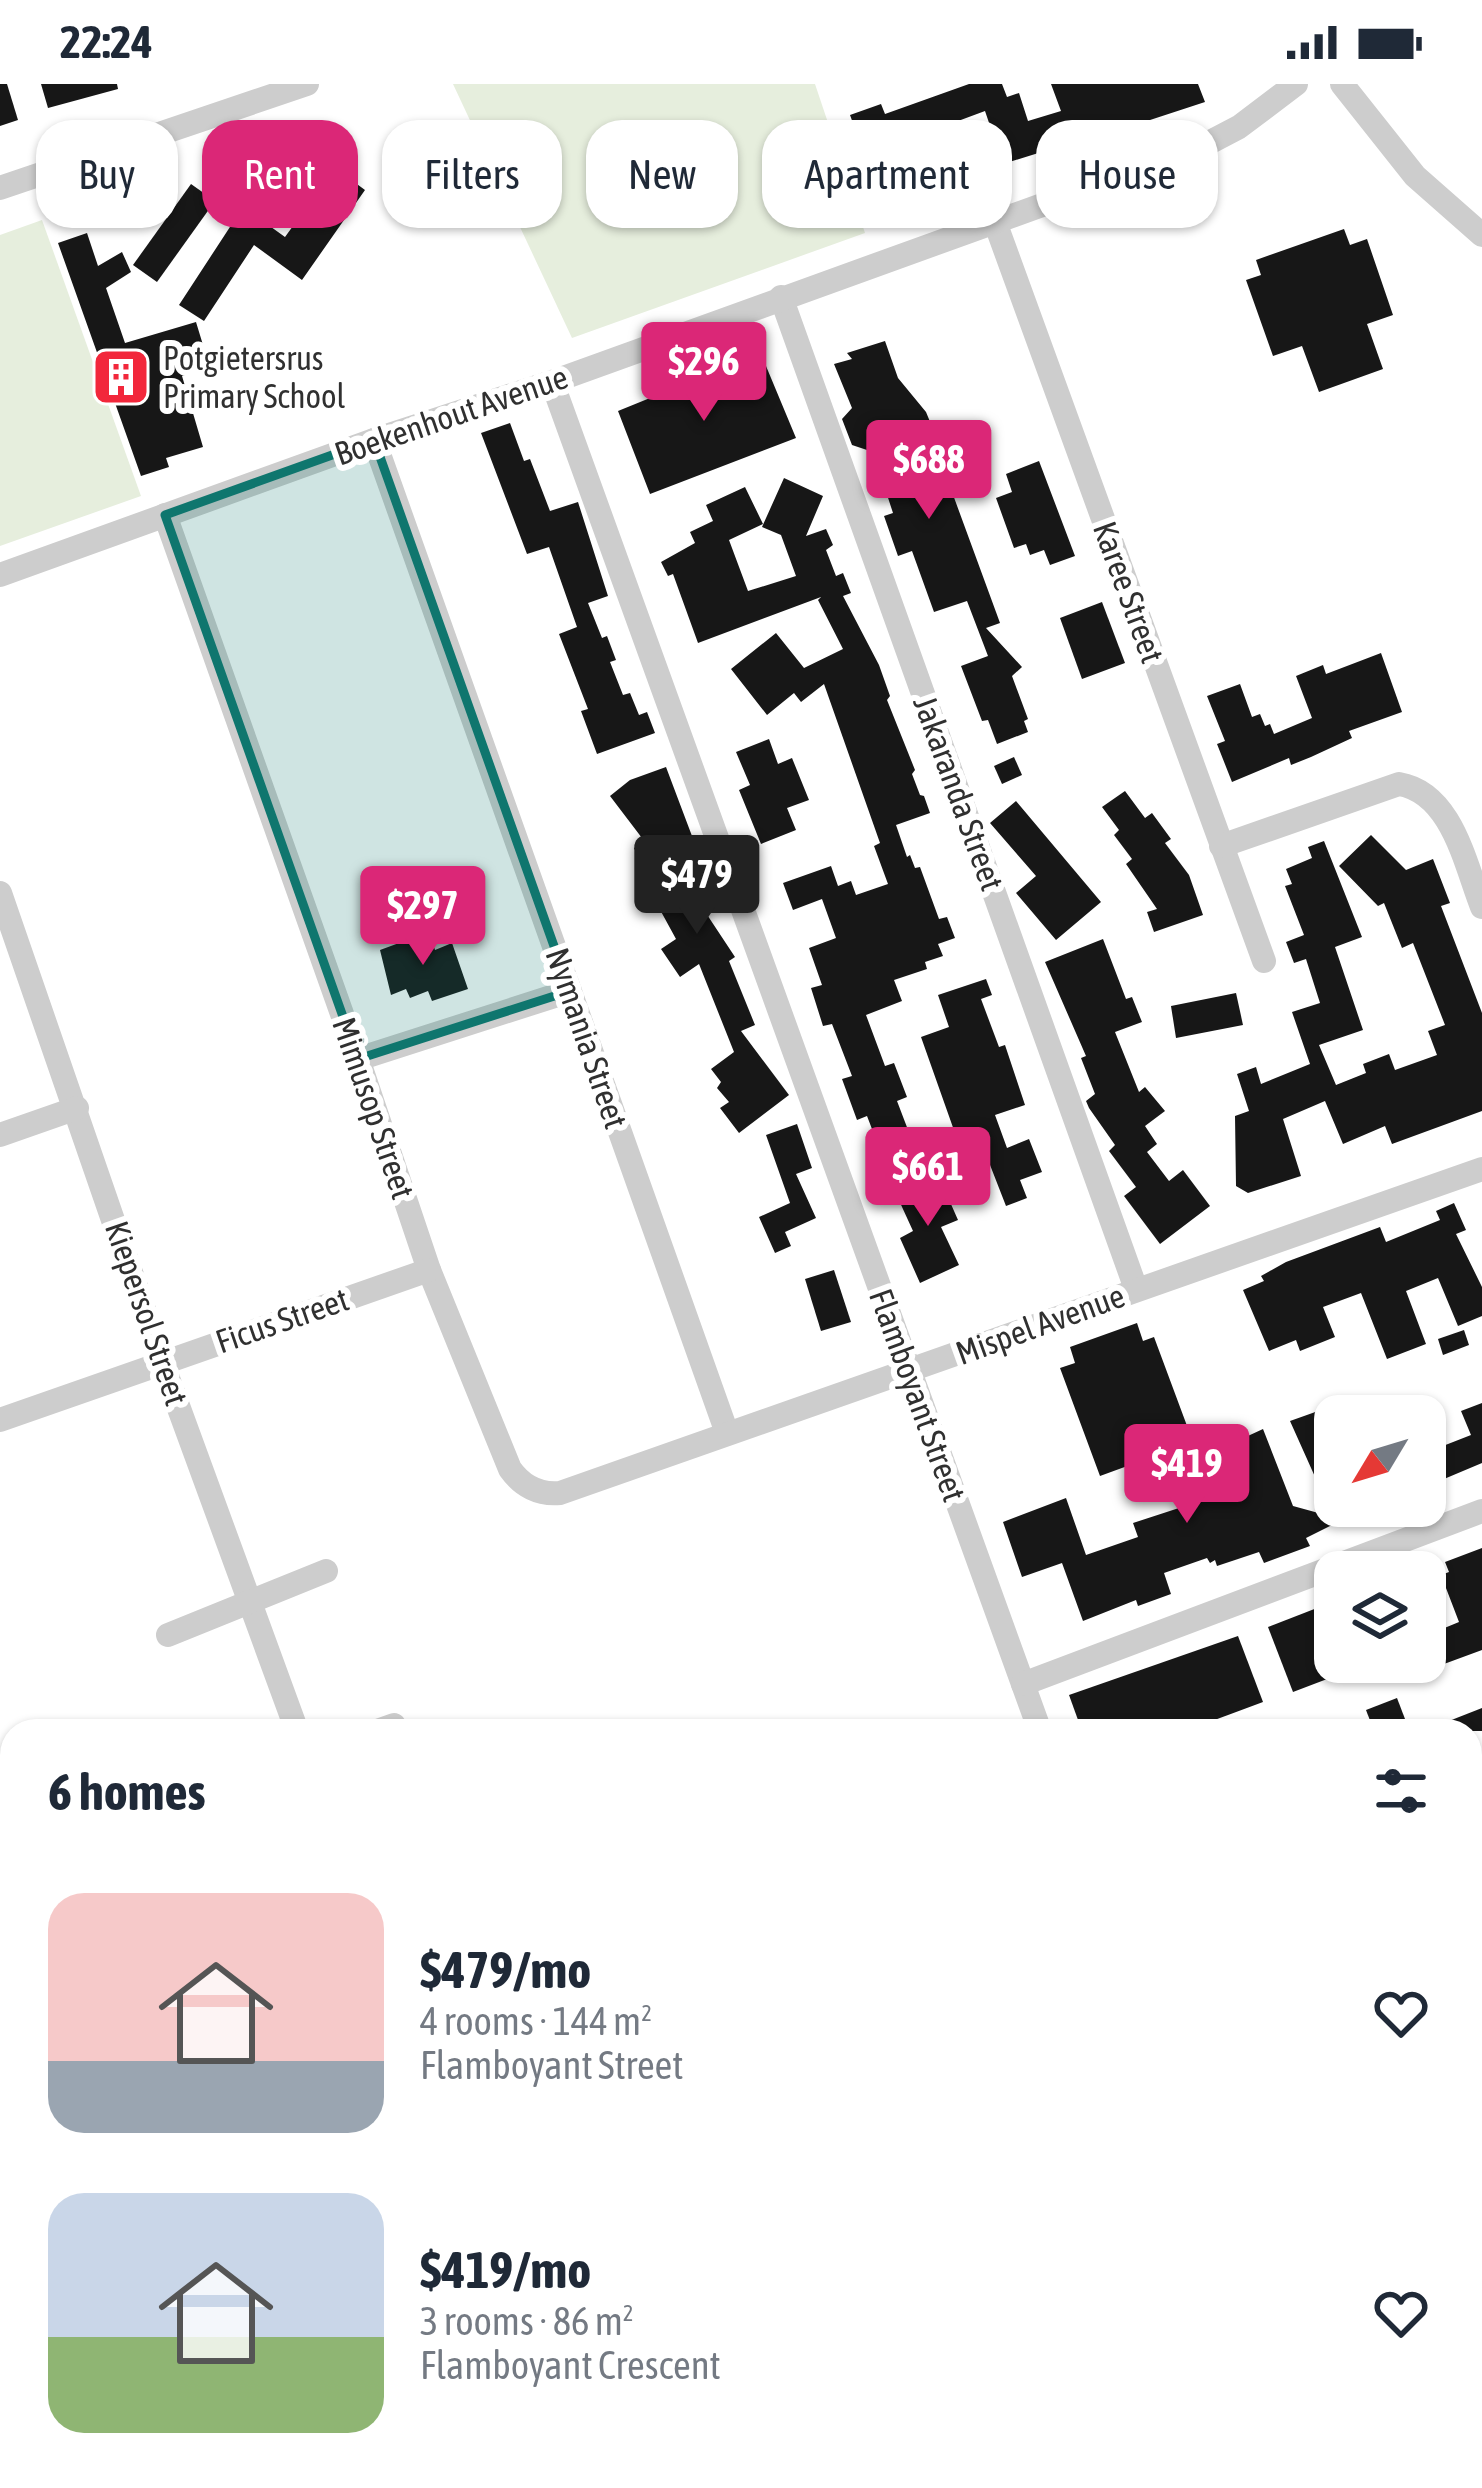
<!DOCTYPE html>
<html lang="en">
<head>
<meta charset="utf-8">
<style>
  body { margin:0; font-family:"Asap Condensed",sans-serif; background:#f2f2f3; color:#1f2937; height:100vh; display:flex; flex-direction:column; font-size:45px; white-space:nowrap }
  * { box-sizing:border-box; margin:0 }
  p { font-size:39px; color:#747a83 }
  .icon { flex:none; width:66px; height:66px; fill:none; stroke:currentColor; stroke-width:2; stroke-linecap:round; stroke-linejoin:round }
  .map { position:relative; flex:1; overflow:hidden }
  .drawer { position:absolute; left:0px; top:1635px; width:1482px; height:771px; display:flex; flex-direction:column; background:#fff; border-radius:36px 36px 0 0; box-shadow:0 3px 9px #0004 }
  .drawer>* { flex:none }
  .top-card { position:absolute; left:36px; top:36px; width:1410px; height:108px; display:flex; gap:24px }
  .needle { width:78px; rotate:232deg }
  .controls { position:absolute; left:1314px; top:1311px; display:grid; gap:24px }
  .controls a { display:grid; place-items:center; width:132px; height:132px; border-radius:24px; background:#fff; box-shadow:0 3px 9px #0004; font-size:60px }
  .price { position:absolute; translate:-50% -102px; padding:0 27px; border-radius:12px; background:#db2777; color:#fff; font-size:39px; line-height:78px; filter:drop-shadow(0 3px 6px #0008) }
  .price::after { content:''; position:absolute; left:50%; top:72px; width:36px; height:27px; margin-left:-18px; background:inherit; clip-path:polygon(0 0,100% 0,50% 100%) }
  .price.active { background:#222; color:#fff }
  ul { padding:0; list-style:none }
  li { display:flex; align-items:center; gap:36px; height:300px; padding:0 48px }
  li span { display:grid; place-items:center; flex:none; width:336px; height:240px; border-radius:36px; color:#555 }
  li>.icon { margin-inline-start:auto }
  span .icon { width:144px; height:144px; fill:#fffc; stroke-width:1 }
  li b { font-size:51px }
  h2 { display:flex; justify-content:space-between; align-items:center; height:144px; padding:0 48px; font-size:51px }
  .pill { padding:0 42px; border-radius:36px; background:#fff; box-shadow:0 3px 9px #0004; font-size:42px; line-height:108px }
  .pill.active { background:#db2777; color:#fff }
  .status { display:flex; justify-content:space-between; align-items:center; height:84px; padding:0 60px; background:#fff; direction:ltr }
  .status svg { height:33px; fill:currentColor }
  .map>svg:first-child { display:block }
  .grass { fill:#e6eedd }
  .building { fill:#171717 }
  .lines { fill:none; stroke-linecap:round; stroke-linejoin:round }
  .minor { stroke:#cdcdcd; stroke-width:24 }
  .trunk { stroke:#a0a0a0; stroke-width:39 }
  .marked { fill:#0f766e; fill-opacity:0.2; stroke:#0f766e; stroke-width:9; stroke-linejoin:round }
  .labels { text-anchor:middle; stroke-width:12; stroke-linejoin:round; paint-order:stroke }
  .poi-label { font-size:33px; fill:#303030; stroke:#fff; text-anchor:start }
  .street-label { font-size:33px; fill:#303030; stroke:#fff }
</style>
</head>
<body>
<div class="status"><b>22:24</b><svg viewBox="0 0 49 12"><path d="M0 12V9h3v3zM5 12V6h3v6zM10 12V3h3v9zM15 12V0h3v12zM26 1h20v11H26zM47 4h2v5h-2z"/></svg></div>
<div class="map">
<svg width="1482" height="2404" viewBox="0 0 1482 2404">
  <rect width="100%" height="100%" fill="#fff"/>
  <g class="grass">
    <path d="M453,0H815L865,149L572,254Z"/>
    <path d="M42,136L141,412L0,462V151Z"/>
  </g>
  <g class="building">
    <path d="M0,0H7L18,36L0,42Z"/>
    <path d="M41,0H117L118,5L48,24Z"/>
    <path d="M969,0H1002L1007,13L1019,9L1028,37L1061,27L1051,0H1198L1205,18L1147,37L1119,42L1118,38L1083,51L1079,40L1044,53L1048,66L1003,80L985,27L950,40L957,59L945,63L959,101L869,131L847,69L862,64L850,31L881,20L885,30Z"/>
    <path d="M335,84L365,106L302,196L254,161L204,237L179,221L243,123L285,153Z"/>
    <path d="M191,100L215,117L157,198L133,181Z"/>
    <path d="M1344,145L1350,161L1367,155L1393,231L1367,240L1383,285L1319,308L1302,262L1273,272L1246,196L1261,191L1256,176Z"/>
    <path d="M87,149L98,182L122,168L131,188L106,204L125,259L196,238L210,284L182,292L203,363L166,374L169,383L141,392L58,159Z"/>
    <path d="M885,257L898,294L926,328L940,362L922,371L937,413L952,408L996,528L1000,539L986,544L1022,583L1012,592L1028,635L1024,637L1028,648L997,660L988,636L982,637L961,582L988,572L967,517L934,528L912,467L898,472L884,432L893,429L873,368L852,361L842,335L852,324L834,280L852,275L847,269Z"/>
    <path d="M741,278L746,290L766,282L796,354L650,410L618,327L650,314L645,302L676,290L681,303Z"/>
    <path d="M510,339L524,377L530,375L550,427L578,418L608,512L588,519L602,554L607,552L616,576L610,578L623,611L630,609L639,631L647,628L655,649L597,670L581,627L588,625L559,550L577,543L549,463L527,470L481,349Z"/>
    <path d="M1039,377L1075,472L1050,481L1044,466L1030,471L1026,460L1014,464L996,414L1012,408L1006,390Z"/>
    <path d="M784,394L823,412L806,452L826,445L833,461L826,466L836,492L843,489L851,509L843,512L879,581L890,612L887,616L915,686L912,690L920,711L924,712L930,729L896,741L907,773L910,771L915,784L920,783L939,835L947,833L955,854L938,860L943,872L925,878L927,885L894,896L902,917L866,931L885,982L894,979L907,1013L897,1017L913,1059L882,1071L867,1032L857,1036L842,995L852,992L832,940L823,942L811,904L822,901L809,864L836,854L822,815L793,826L783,799L831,782L838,802L851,797L856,811L888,800L874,762L880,759L824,600L801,618L794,609L767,631L731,585L776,549L804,584L843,565L818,516L821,513L698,559L673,490L668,492L661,478L695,459L690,448L713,437L706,421L745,403L763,440L729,456L748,507L796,492L781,451L762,443Z"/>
    <path d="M1102,518L1125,579L1082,595L1060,534Z"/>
    <path d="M1381,569L1402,628L1349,647L1352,654L1311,673L1291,681L1289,674L1232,698L1217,660L1225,657L1207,612L1240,600L1252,633L1260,630L1265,642L1270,640L1274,650L1312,634L1296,592L1323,581L1326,590Z"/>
    <path d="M769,655L778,680L792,674L809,716L787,724L796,746L761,760L739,706L750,701L736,668Z"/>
    <path d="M1014,673L1022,691L1002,700L994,682Z"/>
    <path d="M666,683L695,760L698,758L712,806L696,814L735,873L729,877L755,941L741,947L789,1011L739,1049L720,1024L729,1018L717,1004L721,998L711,985L734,968L699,880L680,893L661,865L676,855L646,800L650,798L634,764L645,758L610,712L630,696Z"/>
    <path d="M1125,707L1145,734L1152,729L1171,755L1165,759L1189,791L1203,831L1154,848L1147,828L1157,825L1126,780L1132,775L1114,751L1119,746L1102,723Z"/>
    <path d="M1016,717L1101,818L1056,856L1016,809L1036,792L990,739Z"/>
    <path d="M1371,751L1406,786L1433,775L1450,819L1441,822L1482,929V1027L1392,1060L1385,1042L1343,1060L1325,1017L1283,1035L1301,1092L1248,1109L1236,1102L1235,1032L1249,1027L1237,990L1256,983L1261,1000L1310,980L1292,928L1320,919L1306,875L1294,879L1286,858L1304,851L1285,802L1292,800L1286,785L1312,774L1308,763L1324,757L1362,853L1335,863L1363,946L1319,961L1336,1001L1366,989L1363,980L1389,970L1395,986L1437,971L1428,947L1445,941L1413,859L1402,864L1384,819L1378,822L1339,782Z"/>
    <path d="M429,848L435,866L452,859L468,905L432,917L428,907L410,914L406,905L391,911L380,866Z"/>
    <path d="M1103,855L1126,915L1132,913L1142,938L1115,948L1139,1008L1145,1003L1165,1027L1145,1042L1157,1060L1147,1068L1169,1097L1183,1086L1210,1122L1160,1160L1124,1112L1136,1103L1109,1067L1115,1061L1089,1024L1086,1017L1095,1010L1081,974L1086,972L1045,878Z"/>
    <path d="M986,895L992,911L981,915L999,963L1005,961L1025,1021L995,1031L1007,1064L1029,1055L1042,1088L1020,1096L1027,1114L1006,1122L976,1045L956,1052L921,953L949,943L938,911Z"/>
    <path d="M1236,909L1243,941L1176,954L1171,922Z"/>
    <path d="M797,1040L812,1084L796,1090L816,1134L785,1148L791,1162L775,1169L759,1133L790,1119L766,1051Z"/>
    <path d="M939,1093L958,1136L941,1143L959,1181L920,1199L900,1154L913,1147L897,1112Z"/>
    <path d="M1454,1119L1466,1146L1456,1150L1482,1203V1232L1458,1242L1438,1194L1406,1207L1426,1260L1387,1275L1361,1209L1323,1223L1335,1253L1300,1267L1296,1256L1269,1267L1243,1206L1264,1197L1261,1192L1286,1178L1380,1143L1386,1158L1440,1136L1436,1127Z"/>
    <path d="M834,1186L851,1238L821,1247L805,1195Z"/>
    <path d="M1137,1239L1143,1257L1154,1253L1193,1358L1100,1392L1060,1284L1075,1279L1070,1263Z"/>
    <path d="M1464,1246L1469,1261L1443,1271L1438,1255Z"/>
    <path d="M1482,1319V1379L1425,1403V1369L1471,1351L1461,1327Z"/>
    <path d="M1335,1321V1345L1323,1349L1335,1375V1434L1342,1436L1306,1454L1310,1462L1264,1479L1259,1468L1217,1482L1215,1476L1210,1479L1207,1474L1164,1489L1171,1510L1138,1522L1136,1516L1083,1537L1062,1479L1022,1493L1003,1438L1066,1414L1086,1471L1138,1453L1133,1439L1179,1424L1173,1408L1195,1400L1198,1406L1237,1392L1224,1363L1263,1345L1293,1422L1333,1433L1290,1337Z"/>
    <path d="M1482,1464V1566L1425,1587V1552L1459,1538L1441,1491L1449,1488L1445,1478Z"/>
    <path d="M1335,1517V1592L1293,1608L1268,1543Z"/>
    <path d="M1238,1552L1263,1618L1185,1647H1082L1069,1611Z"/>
    <path d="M1397,1614L1405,1635L1374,1647L1366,1626Z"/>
    <path d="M1482,1624V1647H1426V1646Z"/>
  </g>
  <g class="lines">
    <g class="minor">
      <path d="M1342,0L1415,92L1482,151"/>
      <path d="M0,104L307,0"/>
      <path d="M995,138L1264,877"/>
      <path d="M781,213L1136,1205"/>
      <path d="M552,298L1040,1647"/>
      <path d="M374,356L727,1349"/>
      <path d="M165,431L358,975L429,1186L510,1385C522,1402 539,1411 560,1409L1482,1085"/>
      <path d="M0,491L374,356L552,298L1197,65L1239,43L1296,0"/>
      <path d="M1221,762L1399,700C1452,709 1465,780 1482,823"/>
      <path d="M0,809L162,1278L297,1647"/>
      <path d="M358,975L570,907"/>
      <path d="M0,1051L77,1024"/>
      <path d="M0,1336L429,1186"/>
      <path d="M168,1551L326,1487"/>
      <path d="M1023,1600L1482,1427"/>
      <path d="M377,1647L394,1641"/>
      <path d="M1470,1757L1482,1751"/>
    </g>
    <g class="trunk">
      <path d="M0,1748L12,1776"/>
      <path d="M272,2394L277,2404"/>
    </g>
  </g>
  <path class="marked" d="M374,356L570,907L358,975L165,431Z"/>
  <defs>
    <symbol id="building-square" viewBox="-11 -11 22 22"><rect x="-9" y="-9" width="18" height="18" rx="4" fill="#f2273b" stroke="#fff"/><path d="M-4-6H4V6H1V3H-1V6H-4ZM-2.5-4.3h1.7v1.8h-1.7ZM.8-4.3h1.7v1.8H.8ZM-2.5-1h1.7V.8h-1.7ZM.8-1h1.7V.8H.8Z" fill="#fff"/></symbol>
  </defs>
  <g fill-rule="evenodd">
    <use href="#building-square" x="88" y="260" width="66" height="66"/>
  </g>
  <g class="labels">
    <g class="poi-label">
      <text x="163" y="286">Potgietersrus<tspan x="163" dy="38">Primary School</tspan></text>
    </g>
    <g class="street-label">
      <text transform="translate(451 331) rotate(-19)" y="12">Boekenhout Avenue</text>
      <text transform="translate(1129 508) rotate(70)" y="12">Karee Street</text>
      <text transform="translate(959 709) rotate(70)" y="12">Jakaranda Street</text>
      <text transform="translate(587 954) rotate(71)" y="12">Nymania Street</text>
      <text transform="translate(374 1024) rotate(71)" y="12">Mimusop Street</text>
      <text transform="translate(147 1229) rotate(71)" y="12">Kiepersol Street</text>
      <text transform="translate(282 1236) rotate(-19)" y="12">Ficus Street</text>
      <text transform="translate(1040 1240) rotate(-20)" y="12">Mispel Avenue</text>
      <text transform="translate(918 1311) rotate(70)" y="12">Flamboyant Street</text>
    </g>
  </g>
</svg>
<div class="controls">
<a><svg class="needle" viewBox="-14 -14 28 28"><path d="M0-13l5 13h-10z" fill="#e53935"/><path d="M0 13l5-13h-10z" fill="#747a83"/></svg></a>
<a><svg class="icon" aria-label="layers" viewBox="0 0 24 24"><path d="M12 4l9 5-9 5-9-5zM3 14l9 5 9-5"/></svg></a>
</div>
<b class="price" style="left:704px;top:340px">$296</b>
<b class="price" style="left:929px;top:438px">$688</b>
<b class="price active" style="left:697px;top:853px">$479</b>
<b class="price" style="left:423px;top:884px">$297</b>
<b class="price" style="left:928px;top:1145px">$661</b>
<b class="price" style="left:1187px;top:1442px">$419</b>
<div class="top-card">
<a class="pill">Buy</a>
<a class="pill active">Rent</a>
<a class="pill">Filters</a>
<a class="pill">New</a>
<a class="pill">Apartment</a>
<a class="pill">House</a>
</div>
<section class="drawer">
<h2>6 homes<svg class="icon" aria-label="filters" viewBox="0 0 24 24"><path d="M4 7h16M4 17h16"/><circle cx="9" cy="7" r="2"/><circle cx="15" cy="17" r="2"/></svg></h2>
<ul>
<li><span style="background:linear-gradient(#f6c9c9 70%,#9aa5b1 0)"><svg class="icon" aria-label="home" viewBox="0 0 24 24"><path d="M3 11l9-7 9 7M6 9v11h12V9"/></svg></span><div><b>$479/mo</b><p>4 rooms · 144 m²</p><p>Flamboyant Street</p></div><svg class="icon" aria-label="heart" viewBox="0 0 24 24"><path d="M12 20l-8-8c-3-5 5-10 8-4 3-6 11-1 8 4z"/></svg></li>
<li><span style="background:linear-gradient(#c9d6e8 60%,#8fb573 0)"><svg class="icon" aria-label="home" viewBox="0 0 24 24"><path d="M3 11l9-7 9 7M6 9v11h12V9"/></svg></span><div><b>$419/mo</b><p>3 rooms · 86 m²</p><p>Flamboyant Crescent</p></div><svg class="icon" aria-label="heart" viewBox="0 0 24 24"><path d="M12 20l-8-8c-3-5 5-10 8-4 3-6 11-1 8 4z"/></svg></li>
</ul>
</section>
</div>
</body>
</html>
